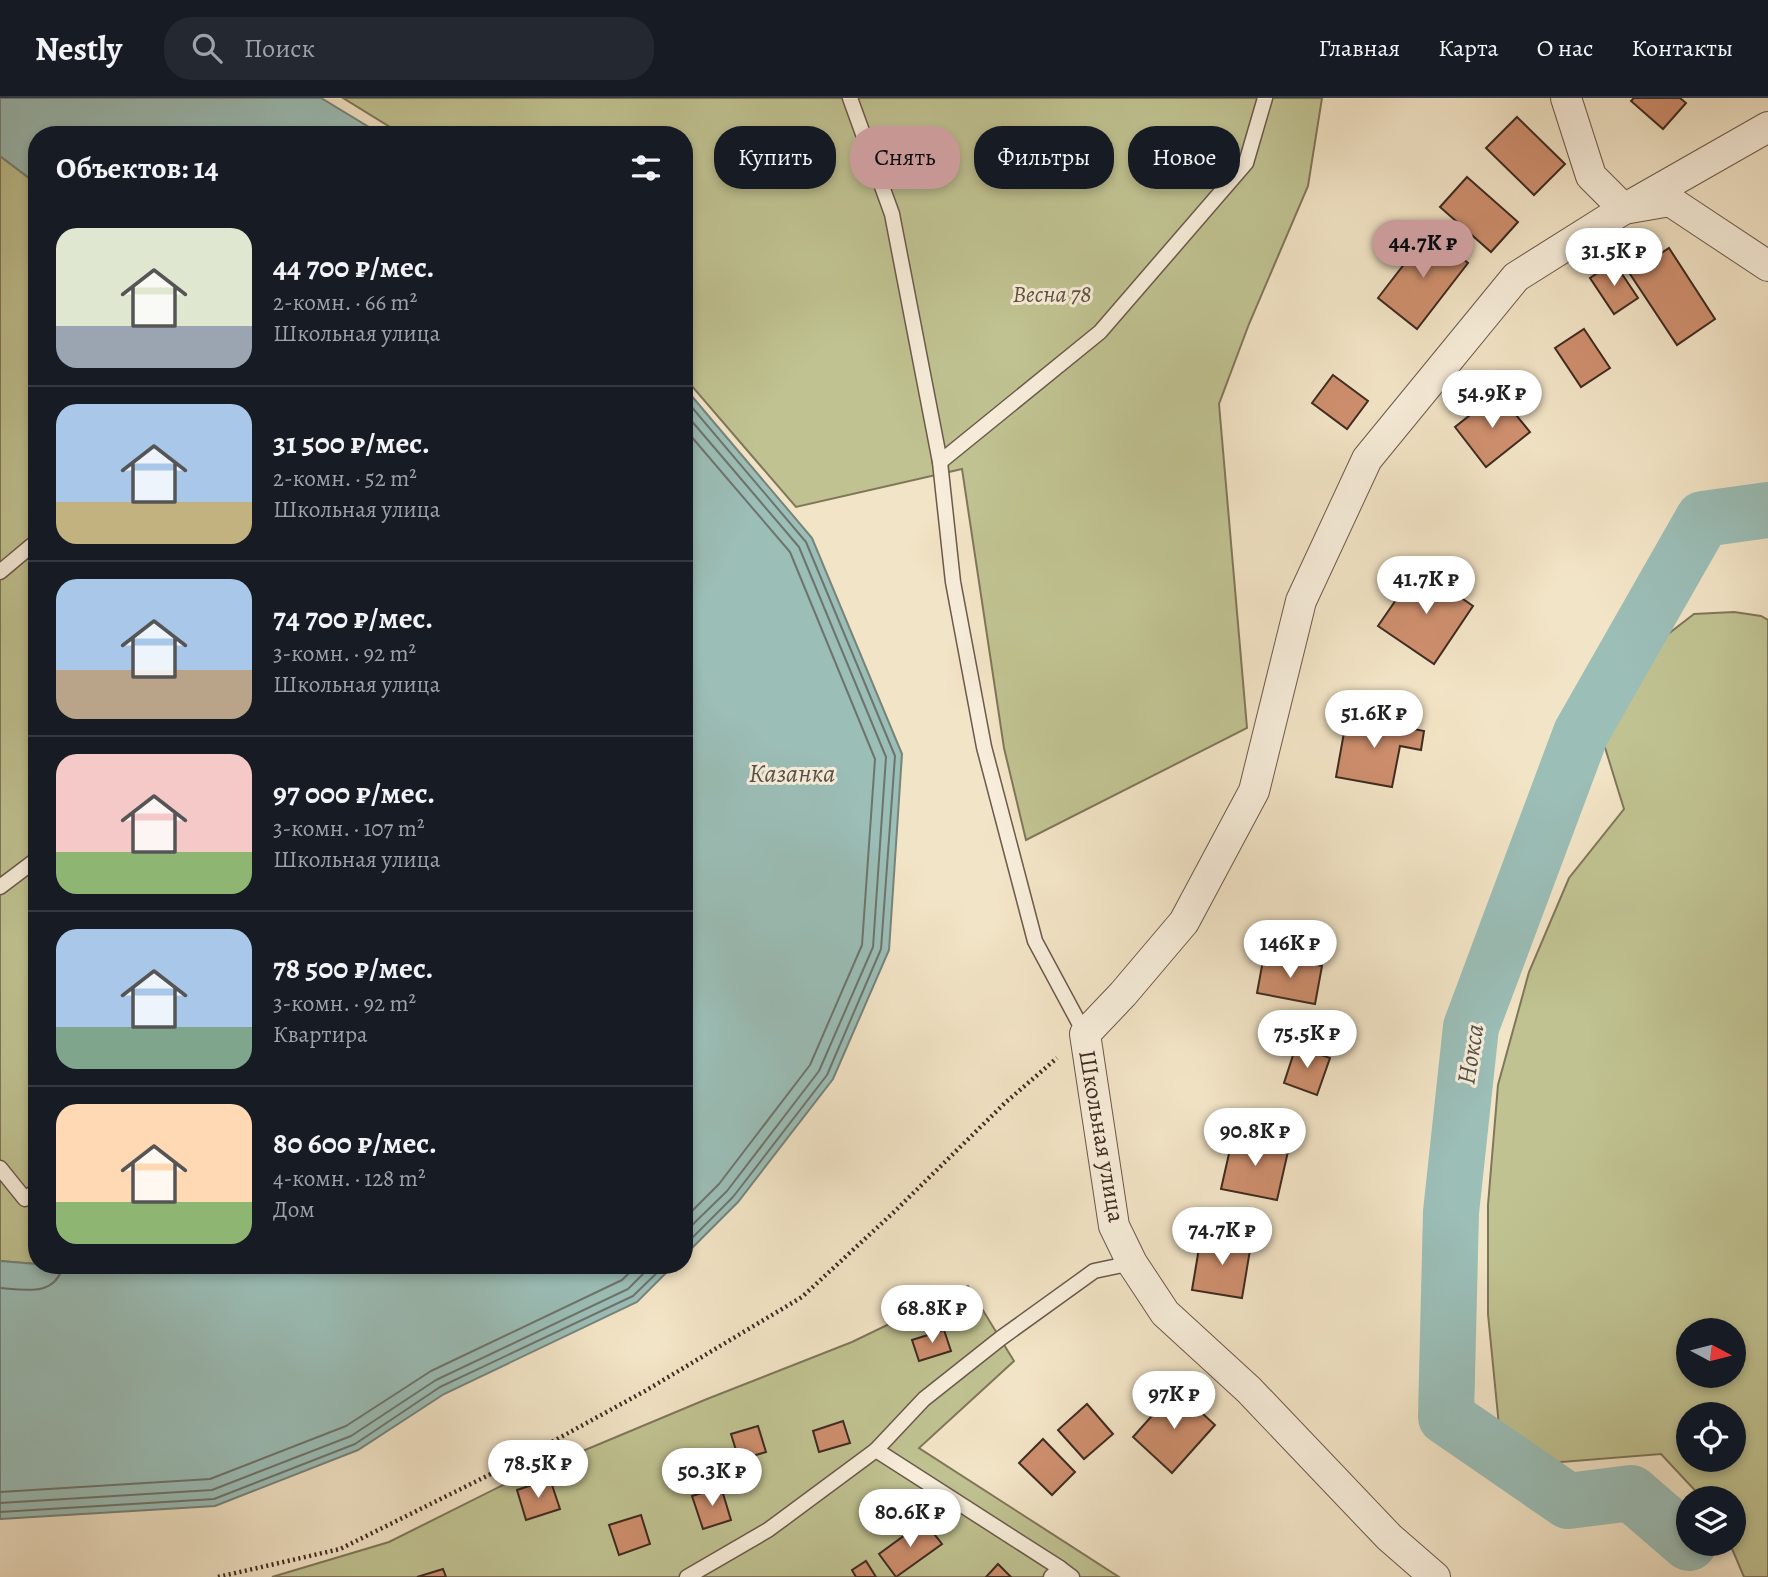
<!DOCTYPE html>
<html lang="ru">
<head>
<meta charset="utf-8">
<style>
  body { margin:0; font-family:Alegreya,serif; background:#242831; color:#f1f3f6; height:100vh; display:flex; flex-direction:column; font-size:26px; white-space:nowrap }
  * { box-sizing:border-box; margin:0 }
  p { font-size:23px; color:#9ea1a6 }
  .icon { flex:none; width:38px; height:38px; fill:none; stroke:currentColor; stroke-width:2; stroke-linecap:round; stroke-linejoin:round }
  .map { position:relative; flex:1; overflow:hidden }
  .sheet { position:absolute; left:28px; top:28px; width:665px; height:1148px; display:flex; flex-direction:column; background:#171b24; border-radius:28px; box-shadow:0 4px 10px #0003 }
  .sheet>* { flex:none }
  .top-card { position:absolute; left:714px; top:28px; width:665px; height:63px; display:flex; gap:14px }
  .needle { width:46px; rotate:97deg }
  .controls { position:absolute; left:1676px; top:1220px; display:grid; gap:14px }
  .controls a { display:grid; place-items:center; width:70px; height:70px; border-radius:50%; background:#171b24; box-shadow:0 4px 10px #0003; font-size:35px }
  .price { position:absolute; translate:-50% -60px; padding:0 16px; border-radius:24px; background:#fff; color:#222; font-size:23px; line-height:46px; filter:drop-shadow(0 2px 4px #0008) }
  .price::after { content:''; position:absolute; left:50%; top:42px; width:21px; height:16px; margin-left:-10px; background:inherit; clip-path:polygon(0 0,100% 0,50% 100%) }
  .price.current { background:#c59692; color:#111 }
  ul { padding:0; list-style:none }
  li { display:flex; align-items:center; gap:21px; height:175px; padding:0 28px }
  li+li { border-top:2px solid #363941 }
  li span { display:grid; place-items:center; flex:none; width:196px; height:140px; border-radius:21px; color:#555 }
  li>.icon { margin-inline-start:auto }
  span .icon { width:84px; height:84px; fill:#fffc; stroke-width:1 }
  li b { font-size:30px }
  h2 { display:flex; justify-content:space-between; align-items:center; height:84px; padding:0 28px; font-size:30px }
  .chip { padding:0 24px; border-radius:28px; background:#171b24; box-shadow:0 4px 10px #0003; font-size:24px; line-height:63px }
  .chip.current { background:#c59692; color:#111 }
  header { display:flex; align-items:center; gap:42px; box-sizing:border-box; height:98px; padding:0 35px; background:#171b24; border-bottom:2px solid #363941 }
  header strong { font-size:33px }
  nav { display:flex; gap:38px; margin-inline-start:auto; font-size:24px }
  .search { width:490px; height:63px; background:#242831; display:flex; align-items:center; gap:18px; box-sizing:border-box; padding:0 24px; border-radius:28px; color:#9ea1a6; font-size:26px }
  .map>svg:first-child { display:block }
  .green { fill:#c0c291; stroke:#80765a; stroke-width:2; fill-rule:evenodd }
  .water { fill:#9bbeb7; stroke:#77837b; stroke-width:2 }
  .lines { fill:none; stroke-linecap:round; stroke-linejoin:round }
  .shore { stroke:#6e746c; stroke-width:2 }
  .river { stroke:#9bbeb7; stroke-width:56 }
  .building { fill:#ce8f6e; stroke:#402b22; stroke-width:2 }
  .lane-casing { stroke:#6c594b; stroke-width:17 }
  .street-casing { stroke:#6c594b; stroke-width:32 }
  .path { stroke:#402b22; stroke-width:4.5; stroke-dasharray:2 3.5; stroke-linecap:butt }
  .lane { stroke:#f7edda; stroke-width:14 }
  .street { stroke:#f7edda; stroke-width:30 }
  .labels { text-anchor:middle; stroke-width:6; stroke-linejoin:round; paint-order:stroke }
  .park-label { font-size:24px; font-style:italic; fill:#60513e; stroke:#f7edda }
  .street-label { font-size:24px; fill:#402b22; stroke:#f7edda }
  .water-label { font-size:26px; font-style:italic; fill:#575047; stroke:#f7edda }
</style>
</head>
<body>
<header>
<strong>Nestly</strong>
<div class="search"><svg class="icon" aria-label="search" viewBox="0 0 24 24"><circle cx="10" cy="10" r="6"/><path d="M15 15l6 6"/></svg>Поиск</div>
<nav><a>Главная</a><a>Карта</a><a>О нас</a><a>Контакты</a></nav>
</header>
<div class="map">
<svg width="1768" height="1479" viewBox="0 0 1768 1479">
  <rect width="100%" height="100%" fill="#f2e4c6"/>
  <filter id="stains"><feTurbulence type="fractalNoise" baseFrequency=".00286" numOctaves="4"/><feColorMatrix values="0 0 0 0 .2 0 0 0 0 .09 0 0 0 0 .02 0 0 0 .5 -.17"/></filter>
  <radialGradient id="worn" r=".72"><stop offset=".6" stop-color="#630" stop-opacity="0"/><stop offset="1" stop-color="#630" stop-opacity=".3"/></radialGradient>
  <g class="green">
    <path d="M343,0H1322L1308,88L1249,226L1219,306L1247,630L1026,742L1004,650L962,371L796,409L684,279V37H403Z"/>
    <path d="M0,58L37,86V1166L0,1163Z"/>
    <path d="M1734,514L1761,518L1768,522V1479H1744L1730,1446H1734V1400H1702L1661,1356L1549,1365L1499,1328L1488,1216V1107L1498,987L1529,874L1569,780L1624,711L1603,643L1619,601L1663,540L1694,516ZM1734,1232V1278H1689V1232ZM1689,1316H1734V1362H1689Z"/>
    <path d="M968,1188L1014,1263L919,1350L1119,1479H272L389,1444L511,1383L707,1301L852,1244Z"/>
  </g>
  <g class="water">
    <path d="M0,0H321L382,37H37V86L0,58Z"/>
    <path d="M684,289L812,440L902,656L889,852L833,981L738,1104L684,1158Z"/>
    <path d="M0,1163L71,1169L75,1167H674L637,1204L444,1296L358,1352L215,1408L0,1421Z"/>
  </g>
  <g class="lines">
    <g class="shore">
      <path d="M684,300L806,444L895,658L881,851L827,977L733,1099L684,1148"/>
      <path d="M684,314L799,449L886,659L873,849L819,973L727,1093L684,1135"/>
      <path d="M684,330L790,454L875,661L862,847L810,967L719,1086L684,1121"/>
      <path d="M0,1190C25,1192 56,1199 63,1167"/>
      <path d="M0,1394L210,1381L346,1328L431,1273L622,1182L637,1167"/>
      <path d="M0,1405L212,1392L351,1338L436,1282L628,1191L652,1167"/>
      <path d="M0,1414L214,1401L355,1346L440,1289L633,1198L665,1167"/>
    </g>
    <path class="river" d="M1689,1445L1631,1395L1568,1403L1446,1319L1451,1114L1471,929L1581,635L1703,421L1768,412"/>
  </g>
  <g class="building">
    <path d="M1634,0H1680L1686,5L1663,31L1631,3Z"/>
    <path d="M1517,19L1565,66L1534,97L1486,50Z"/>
    <path d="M1467,79L1518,124L1491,154L1440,109Z"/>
    <path d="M1429,134L1468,165L1417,231L1378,200Z"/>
    <path d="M1669,150L1715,221L1677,247L1630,176Z"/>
    <path d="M1614,164L1638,200L1614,216L1590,180Z"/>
    <path d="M1584,231L1610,270L1581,289L1555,250Z"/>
    <path d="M1333,277L1368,303L1347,331L1312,305Z"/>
    <path d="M1498,295L1530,334L1486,369L1455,329Z"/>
    <path d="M1418,470L1473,508L1434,566L1378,528Z"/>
    <path d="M1347,618L1424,633L1421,652L1400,648L1392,689L1336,679Z"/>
    <path d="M1264,857L1322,868L1315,906L1257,895Z"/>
    <path d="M1296,948L1330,960L1317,997L1284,985Z"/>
    <path d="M1233,1038L1289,1049L1277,1102L1221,1091Z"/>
    <path d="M1201,1138L1251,1146L1242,1200L1192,1192Z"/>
    <path d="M944,1232L951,1253L919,1263L912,1242Z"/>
    <path d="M1176,1291L1215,1327L1172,1375L1133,1339Z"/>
    <path d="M1087,1306L1113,1336L1084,1361L1058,1332Z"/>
    <path d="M843,1323L850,1345L819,1354L813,1333Z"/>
    <path d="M758,1328L766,1354L739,1362L731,1336Z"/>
    <path d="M1043,1341L1075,1374L1052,1397L1019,1365Z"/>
    <path d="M550,1381L560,1411L526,1422L517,1392Z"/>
    <path d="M721,1389L731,1422L703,1431L692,1398Z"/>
    <path d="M641,1417L650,1446L619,1457L609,1427Z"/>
    <path d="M924,1423L942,1446L896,1479L879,1456Z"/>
    <path d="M866,1463L876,1479H856L852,1472Z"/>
    <path d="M998,1466L1011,1479H986Z"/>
    <path d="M443,1471L446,1479H417Z"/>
  </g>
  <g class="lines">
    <defs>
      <g id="lane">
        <path d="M850,0L892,116L940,364L953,484L984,649L1035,843L1085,936"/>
        <path d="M940,364L1100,234L1246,65L1265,0"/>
        <path d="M0,474L37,443"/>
        <path d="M0,789L37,761"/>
        <path d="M0,1070L25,1101L37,1092"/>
        <path d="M876,1352L1060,1470L1051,1479"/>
        <path d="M1060,1470L1072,1479"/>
        <path d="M687,1479L768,1432L876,1352L924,1301L1001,1240L1094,1173L1132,1165"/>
      </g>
      <g id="street">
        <path d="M1566,0L1591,78L1624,111L1670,103L1768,168"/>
        <path d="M1435,1479L1389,1439L1249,1292L1165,1215L1132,1165L1114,1128L1085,936L1123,896L1184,824L1254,693L1301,503L1367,361L1516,179L1624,111L1768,29"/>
      </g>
    </defs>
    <use href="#lane" class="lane-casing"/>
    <use href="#street" class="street-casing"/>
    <path class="path" d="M218,1479L340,1451L519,1362L645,1293L802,1199L894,1114L1006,1004L1057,960"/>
    <use href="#lane" class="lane"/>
    <use href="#street" class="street"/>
  </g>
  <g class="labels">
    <g class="park-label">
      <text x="1052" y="204">Весна 78</text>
    </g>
    <g class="street-label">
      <text transform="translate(1102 1038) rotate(80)" y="8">Школьная улица</text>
    </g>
    <g class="water-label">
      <text x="792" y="684">Казанка</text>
      <text transform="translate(1470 956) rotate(-81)" y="9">Нокса</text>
    </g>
  </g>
  <rect width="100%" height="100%" filter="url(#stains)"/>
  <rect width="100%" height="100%" fill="url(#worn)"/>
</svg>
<div class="controls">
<a><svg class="needle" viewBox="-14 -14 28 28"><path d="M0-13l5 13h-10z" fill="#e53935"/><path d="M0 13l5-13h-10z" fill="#9ea1a6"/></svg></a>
<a><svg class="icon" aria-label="locate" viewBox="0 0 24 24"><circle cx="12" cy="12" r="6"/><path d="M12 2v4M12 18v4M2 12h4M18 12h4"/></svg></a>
<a><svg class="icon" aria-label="layers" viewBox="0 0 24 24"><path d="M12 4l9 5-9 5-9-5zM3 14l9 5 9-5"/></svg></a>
</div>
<b class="price current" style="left:1423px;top:182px">44.7K ₽</b>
<b class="price" style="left:1614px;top:190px">31.5K ₽</b>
<b class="price" style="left:1492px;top:332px">54.9K ₽</b>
<b class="price" style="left:1426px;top:518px">41.7K ₽</b>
<b class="price" style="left:1374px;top:652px">51.6K ₽</b>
<b class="price" style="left:1290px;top:882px">146K ₽</b>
<b class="price" style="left:1307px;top:972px">75.5K ₽</b>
<b class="price" style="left:1255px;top:1070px">90.8K ₽</b>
<b class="price" style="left:1222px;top:1169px">74.7K ₽</b>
<b class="price" style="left:932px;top:1247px">68.8K ₽</b>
<b class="price" style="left:1174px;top:1333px">97K ₽</b>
<b class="price" style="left:538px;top:1402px">78.5K ₽</b>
<b class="price" style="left:712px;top:1410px">50.3K ₽</b>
<b class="price" style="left:910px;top:1451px">80.6K ₽</b>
<div class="top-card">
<a class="chip">Купить</a>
<a class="chip current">Снять</a>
<a class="chip">Фильтры</a>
<a class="chip">Новое</a>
</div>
<section class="sheet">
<h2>Объектов: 14<svg class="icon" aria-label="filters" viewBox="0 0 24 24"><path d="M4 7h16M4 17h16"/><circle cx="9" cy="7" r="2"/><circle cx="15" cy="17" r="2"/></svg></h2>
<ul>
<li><span style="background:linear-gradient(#dfe7d0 70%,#9aa5b1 0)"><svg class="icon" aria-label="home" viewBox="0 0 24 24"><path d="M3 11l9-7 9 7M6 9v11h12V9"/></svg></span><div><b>44 700 ₽/мес.</b><p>2-комн. · 66 m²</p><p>Школьная улица</p></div></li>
<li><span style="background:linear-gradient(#a9c7e8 70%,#c2b280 0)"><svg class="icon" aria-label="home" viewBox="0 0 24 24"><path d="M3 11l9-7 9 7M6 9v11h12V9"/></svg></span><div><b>31 500 ₽/мес.</b><p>2-комн. · 52 m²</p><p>Школьная улица</p></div></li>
<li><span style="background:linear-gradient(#a9c7e8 65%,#b9a48a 0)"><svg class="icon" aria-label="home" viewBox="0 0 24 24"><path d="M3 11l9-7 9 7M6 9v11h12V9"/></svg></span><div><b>74 700 ₽/мес.</b><p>3-комн. · 92 m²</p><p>Школьная улица</p></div></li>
<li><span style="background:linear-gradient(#f6c9c9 70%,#8fb573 0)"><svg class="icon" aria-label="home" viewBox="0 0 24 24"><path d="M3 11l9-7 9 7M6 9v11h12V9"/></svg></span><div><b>97 000 ₽/мес.</b><p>3-комн. · 107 m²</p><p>Школьная улица</p></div></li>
<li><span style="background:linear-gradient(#a9c7e8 70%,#7fa58c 0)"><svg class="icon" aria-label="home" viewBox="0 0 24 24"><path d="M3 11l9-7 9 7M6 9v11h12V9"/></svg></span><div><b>78 500 ₽/мес.</b><p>3-комн. · 92 m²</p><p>Квартира</p></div></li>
<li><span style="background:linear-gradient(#ffd9b3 70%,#8fb573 0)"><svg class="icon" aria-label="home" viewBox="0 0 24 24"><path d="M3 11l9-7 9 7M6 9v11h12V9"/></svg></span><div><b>80 600 ₽/мес.</b><p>4-комн. · 128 m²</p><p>Дом</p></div></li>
</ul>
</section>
</div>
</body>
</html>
